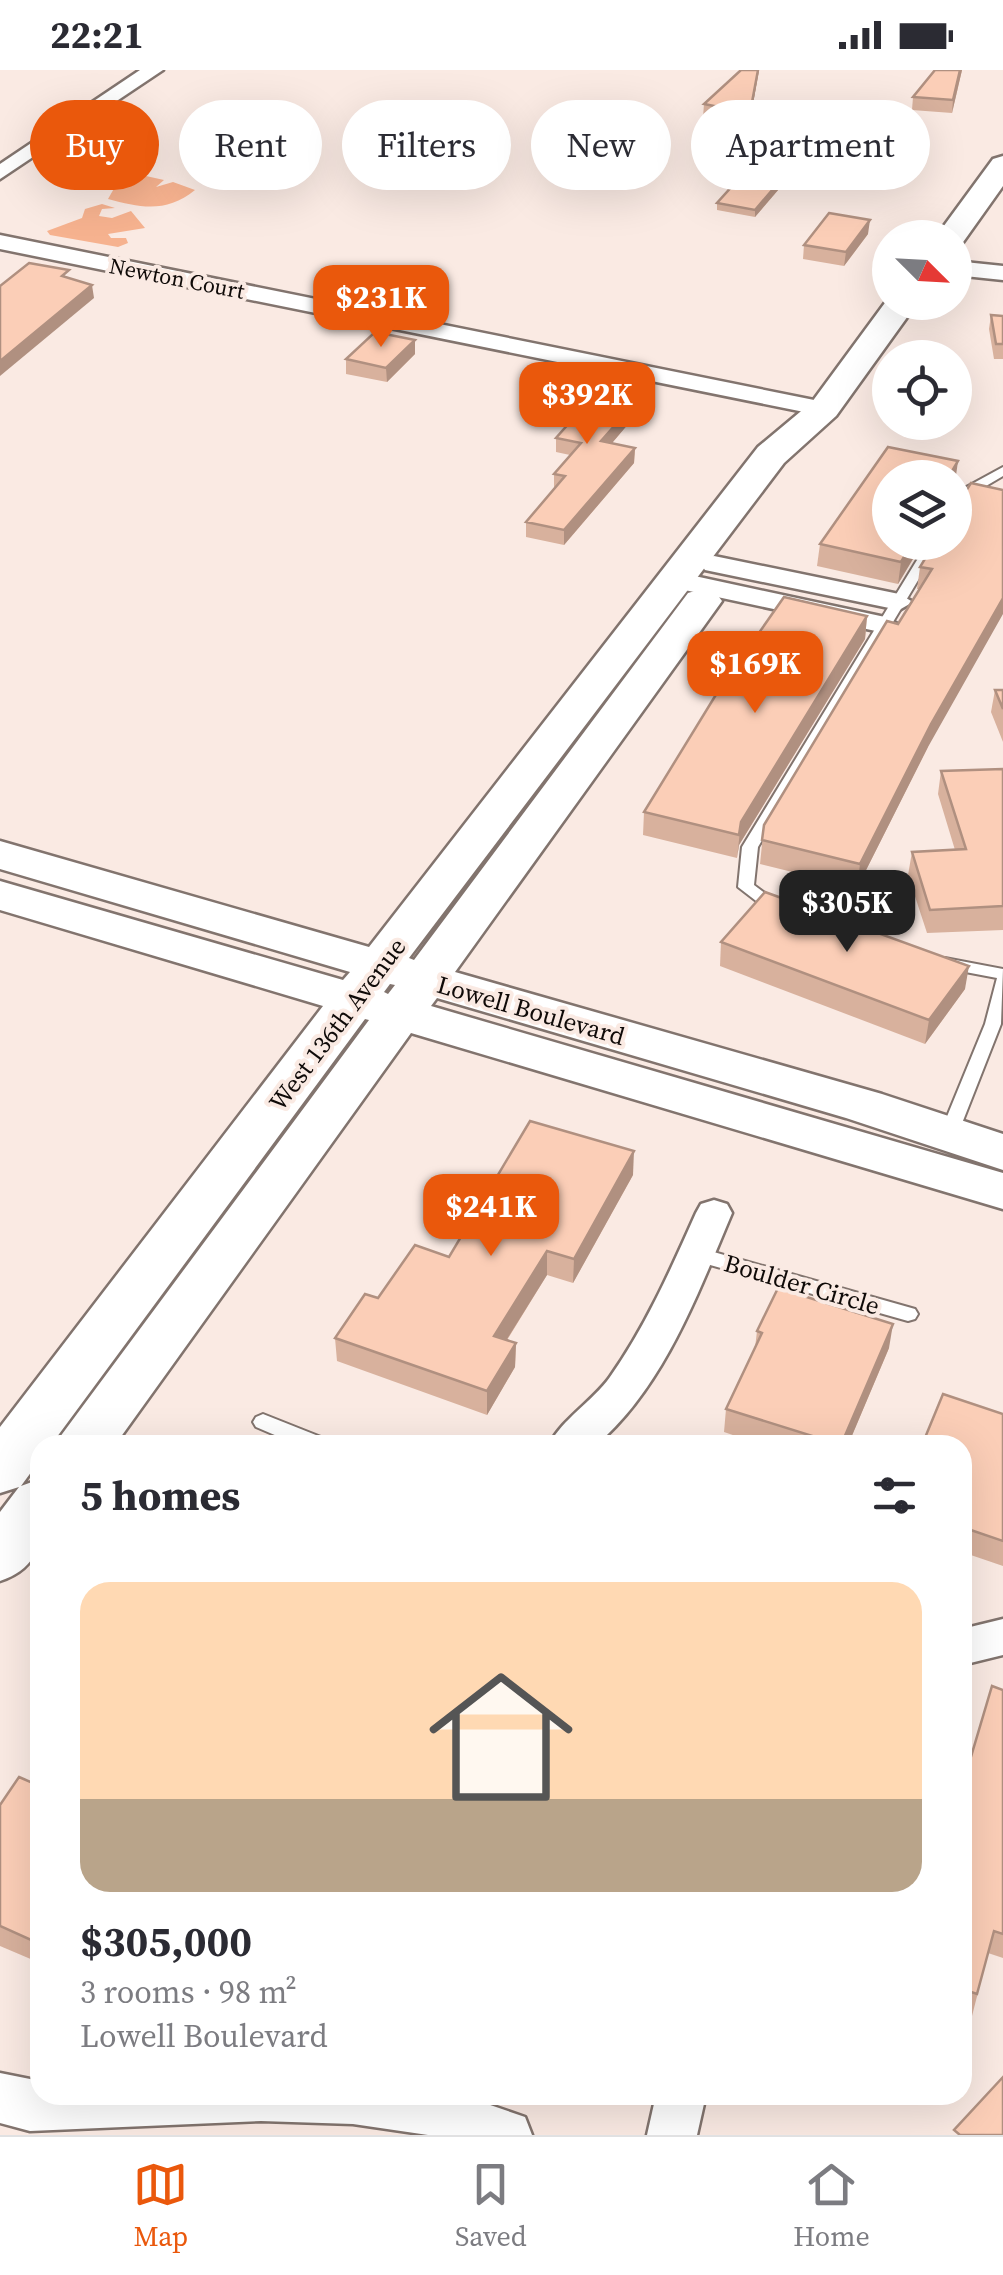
<!DOCTYPE html>
<html lang="en">
<head>
<meta charset="utf-8">
<style>
  body { margin:0; font-family:"Source Serif 4",serif; background:#f2f2f3; color:#2b2b33; height:100vh; display:flex; flex-direction:column; font-size:38px; white-space:nowrap }
  * { box-sizing:border-box; margin:0 }
  p { font-size:32px; color:#7c7c81 }
  .icon { flex:none; width:55px; height:55px; fill:none; stroke:currentColor; stroke-width:2; stroke-linecap:round; stroke-linejoin:round }
  .map { position:relative; flex:1; overflow:hidden }
  .drawer { position:absolute; left:30px; top:1365px; width:942px; height:670px; display:flex; flex-direction:column; background:#fff; border-radius:30px; box-shadow:0 10px 40px #0002 }
  .drawer>* { flex:none }
  .top-card { position:absolute; left:30px; top:30px; width:945px; height:90px; display:flex; gap:20px }
  .needle { width:65px; rotate:114deg }
  .buttons { position:absolute; left:872px; top:150px; display:grid; gap:20px }
  .buttons a { display:grid; place-items:center; width:100px; height:100px; border-radius:50%; background:#fff; box-shadow:0 10px 40px #0002; font-size:50px }
  .price { position:absolute; translate:-50% -85px; padding:0 22px; border-radius:20px; background:#ea580c; color:#fff; font-size:32px; line-height:65px; filter:drop-shadow(0 2px 5px #0008) }
  .price::after { content:''; position:absolute; left:50%; top:60px; width:30px; height:22px; margin-left:-15px; background:inherit; clip-path:polygon(0 0,100% 0,50% 100%) }
  .price.active { background:#222; color:#fff }
  ul { padding:0; list-style:none }
  li { display:grid; align-content:center; gap:20px; height:530px; padding:0 50px }
  li+li { border-top:2px solid #e1e1e2 }
  li span { display:grid; place-items:center; height:310px; border-radius:30px; color:#555 }
  li>.icon { margin-inline-start:auto }
  span .icon { width:180px; height:180px; fill:#fffc; stroke-width:1 }
  li b { font-size:42px }
  h2 { display:flex; justify-content:space-between; align-items:center; height:120px; padding:0 50px; font-size:42px }
  .pill { padding:0 35px; border-radius:45px; background:#fff; box-shadow:0 10px 40px #0002; font-size:35px; line-height:90px }
  .pill.active { background:#ea580c; color:#fff }
  .status { display:flex; justify-content:space-between; align-items:center; height:70px; padding:0 50px; background:#fff; direction:ltr }
  .status svg { height:28px; fill:currentColor }
  .menu { display:flex; justify-content:space-around; align-items:center; height:140px; border-top:2px solid #e1e1e2; background:#fff; font-size:28px; color:#7c7c81 }
  .menu a { display:grid; justify-items:center; gap:5px }
  .menu .active { color:#ea580c }
  .map>svg:first-child { display:block }
  .green { fill:#f6b28f }
  .lines { fill:none; stroke-linecap:round; stroke-linejoin:round }
  .lane-casing { stroke:#82746e; stroke-width:4 }
  .street-casing { stroke:#82746e; stroke-width:5 }
  .secondary-casing { stroke:#82746e; stroke-width:5 }
  .lane { fill:#fff; fill-rule:evenodd }
  .street { fill:#fff; fill-rule:evenodd }
  .secondary { fill:#fff; fill-rule:evenodd }
  .wall { fill:#d8b19d }
  .shaded-wall { fill:#b09080 }
  .building { fill:#fbceb7; stroke:#b09080; stroke-width:2.5 }
  .labels { text-anchor:middle; stroke-width:8; stroke-linejoin:round; paint-order:stroke }
  .far-street-label { font-size:22px; fill:#0f0a08; stroke:#faeae3 }
  .street-label { font-size:25px; fill:#0f0a08; stroke:#faeae3 }
</style>
</head>
<body>
<div class="status"><b>22:21</b><svg viewBox="0 0 49 12"><path d="M0 12V9h3v3zM5 12V6h3v6zM10 12V3h3v9zM15 12V0h3v12zM26 1h20v11H26zM47 4h2v5h-2z"/></svg></div>
<div class="map">
<svg width="1003" height="2065" viewBox="0 0 1003 2065">
  <rect width="100%" height="100%" fill="#faeae3"/>
  <g class="green">
    <path d="M146,106L164,110L156,117L173,112L195,120C167,143 141,138 108,129L116,115Z"/>
    <path d="M102,134L115,138L102,139L99,146L112,148L131,141L145,158L108,164L111,168H126L128,173L118,177L50,165L47,161L82,148L85,139Z"/>
  </g>
  <g class="lines">
    <defs>
      <g id="lane">
        <path d="M1003,397V406L969,426L960,442L955,443V428L959,421Z"/>
        <path d="M928,472H941L758,777L754,815L786,839L784,843H772L738,817L742,777Z"/>
        <path d="M945,888L1003,899L1001,954L957,1066L948,1072L939,1066L985,954L997,908L939,897L937,893Z"/>
        <path d="M696,1177L908,1237L915,1239L918,1244L915,1249L908,1251L689,1189L687,1184L689,1179Z"/>
        <path d="M263,1344L326,1369L329,1375H298L256,1357L253,1352L256,1347Z"/>
      </g>
      <g id="street">
        <path d="M140,0H163L0,109V94Z"/>
        <path d="M0,165L824,332L836,339L824,346L0,179Z"/>
        <path d="M955,191L1003,196V210L955,205Z"/>
        <path d="M714,486L899,524L913,532L899,540L705,500L701,494L705,488Z"/>
        <path d="M676,502L885,547L899,555L885,563L666,516L662,510L666,504Z"/>
        <path d="M714,1130L727,1134L732,1143C698,1223 664,1317 596,1375H549C562,1349 593,1331 610,1307C646,1256 671,1199 696,1143L701,1134Z"/>
        <path d="M1003,1549V1585L962,1595V1559Z"/>
        <path d="M0,2003L40,2011V2025H461L525,2047L532,2065H428L353,2054L261,2051L30,2061L0,2053Z"/>
        <path d="M656,2025H706L697,2065H647Z"/>
      </g>
      <g id="secondary">
        <path d="M1003,86V116L961,175L955,176V168H935L993,89Z"/>
        <path d="M890,226V232H918L836,346L784,393L409,888L414,890L688,523L702,519L716,523L722,531L455,902L882,1024L1003,1064V1100L846,1048L437,928L431,936L1003,1103V1139L411,963L115,1375H54L369,950L365,949L51,1375H40V1390L21,1416L40,1409C40,1454 51,1494 0,1511V1442L19,1417L0,1423V1357L323,936L0,840V811L343,910L350,902L0,799V771L369,877L758,377L812,332ZM390,914L395,915L388,924L384,922Z"/>
      </g>
    </defs>
    <use href="#lane" class="lane-casing"/>
    <use href="#street" class="street-casing"/>
    <use href="#secondary" class="secondary-casing"/>
    <use href="#lane" class="lane"/>
    <use href="#street" class="street"/>
    <use href="#secondary" class="secondary"/>
  </g>
  <g class="wall">
    <path d="M741,0H759L749,56L703,47L704,34Z"/>
    <path d="M935,0H962L952,43L912,40L913,27Z"/>
    <path d="M809,84L755,147L717,140V133Z"/>
    <path d="M868,164L844,196L803,189L804,175Z"/>
    <path d="M991,245L1003,246V289H994L989,259Z"/>
    <path d="M415,284L387,312L346,304V289Z"/>
    <path d="M647,319L646,333L612,373L635,378L634,393L564,475L526,467V452L554,419V404L570,385L556,382V368L574,348L552,343V329Z"/>
    <path d="M923,472L898,514L817,496L820,474Z"/>
    <path d="M935,472L928,677L857,818L760,794L764,755L898,554L919,519H917L920,497Z"/>
    <path d="M867,546L865,569L739,775L737,788L643,765L644,742Z"/>
    <path d="M995,620H1003V672L991,642Z"/>
    <path d="M1003,699V860L927,863L908,805L912,782L955,780L938,724L941,701Z"/>
    <path d="M721,872L965,919L925,974L720,896Z"/>
    <path d="M633,1105L573,1213L547,1205L507,1270L516,1273L515,1297L487,1345L337,1291L335,1268L378,1228L449,1187Z"/>
    <path d="M757,1261L889,1278L848,1375H762L724,1362L726,1339L755,1278Z"/>
    <path d="M1003,1344V1496L962,1482V1375Z"/>
    <path d="M1003,1620V1888L988,1883L972,1946L962,1943V1717Z"/>
    <path d="M40,1716V1893L0,1876V1735Z"/>
  </g>
  <g class="shaded-wall">
    <path d="M758,0H759L749,56L750,43Z"/>
    <path d="M960,0H962L952,43L953,30Z"/>
    <path d="M809,77V84L755,147V140Z"/>
    <path d="M870,150L868,164L844,196L846,182Z"/>
    <path d="M92,215L94,228L0,306V291Z"/>
    <path d="M415,270V284L387,312L386,298Z"/>
    <path d="M647,319L646,333L601,386V371Z"/>
    <path d="M635,378L634,393L564,475V460Z"/>
    <path d="M958,391L955,413V408H948Z"/>
    <path d="M913,472H923L898,514L901,492Z"/>
    <path d="M1003,528V544L928,677L857,818L860,794L931,654Z"/>
    <path d="M867,546L865,569L739,775L737,788L741,752Z"/>
    <path d="M969,896L965,919L925,974L929,950Z"/>
    <path d="M634,1081L633,1105L573,1213L574,1189Z"/>
    <path d="M547,1181V1205L494,1290V1266Z"/>
    <path d="M893,1254L889,1278L848,1375H841Z"/>
    <path d="M516,1273L515,1297L487,1345V1321Z"/>
  </g>
  <g class="building">
    <path d="M741,0H758L750,43L704,34Z"/>
    <path d="M935,0H960L953,30L913,27Z"/>
    <path d="M773,71L809,77L755,140L717,133Z"/>
    <path d="M829,143L870,150L846,182L804,175Z"/>
    <path d="M29,193L69,200L62,206L92,215L0,291V216Z"/>
    <path d="M991,245L1003,246V274H996Z"/>
    <path d="M375,262L415,270L386,298L346,289Z"/>
    <path d="M575,304L647,319L601,371L635,378L564,460L526,452L565,406L554,404L581,373L556,368L585,335L552,329Z"/>
    <path d="M888,377L958,391L948,408H890V472H913L901,492L820,474Z"/>
    <path d="M971,413L1003,420V528L931,654L860,794L762,770L764,755L887,551L898,554L932,499L920,497L935,472H955V418L956,424H964Z"/>
    <path d="M784,527L867,546L741,752L739,765L644,742L717,623Z"/>
    <path d="M995,620H1003V639Z"/>
    <path d="M1003,699V836L930,840L912,782L966,779L941,701Z"/>
    <path d="M765,822L969,896L929,950L721,872Z"/>
    <path d="M530,1051L634,1081L574,1189L547,1181L494,1266L516,1273L487,1321L335,1268L365,1224L378,1228L415,1175L449,1187Z"/>
    <path d="M778,1218L893,1254L841,1375L726,1339L762,1263L757,1261Z"/>
    <path d="M943,1324L1003,1344V1471L962,1457V1375H922Z"/>
    <path d="M992,1616L1003,1620V1864L994,1861L977,1924L962,1919V1717Z"/>
    <path d="M19,1707L40,1716V1874L0,1856V1735Z"/>
    <path d="M1003,2007V2065H960L954,2060Z"/>
  </g>
  <g class="labels">
    <g class="far-street-label">
      <text transform="translate(177 208) rotate(11)" y="8">Newton Court</text>
    </g>
    <g class="street-label">
      <text transform="translate(531 940) rotate(16)" y="9">Lowell Boulevard</text>
      <text transform="translate(337 954) rotate(-53)" y="9">West 136th Avenue</text>
      <text transform="translate(802 1214) rotate(16)" y="9">Boulder Circle</text>
    </g>
  </g>
</svg>
<div class="buttons">
<a><svg class="needle" viewBox="-14 -14 28 28"><path d="M0-13l5 13h-10z" fill="#e53935"/><path d="M0 13l5-13h-10z" fill="#7c7c81"/></svg></a>
<a><svg class="icon" aria-label="locate" viewBox="0 0 24 24"><circle cx="12" cy="12" r="6"/><path d="M12 2v4M12 18v4M2 12h4M18 12h4"/></svg></a>
<a><svg class="icon" aria-label="layers" viewBox="0 0 24 24"><path d="M12 4l9 5-9 5-9-5zM3 14l9 5 9-5"/></svg></a>
</div>
<b class="price" style="left:381px;top:280px">$231K</b>
<b class="price" style="left:587px;top:377px">$392K</b>
<b class="price" style="left:755px;top:646px">$169K</b>
<b class="price active" style="left:847px;top:885px">$305K</b>
<b class="price" style="left:491px;top:1189px">$241K</b>
<div class="top-card">
<a class="pill active">Buy</a>
<a class="pill">Rent</a>
<a class="pill">Filters</a>
<a class="pill">New</a>
<a class="pill">Apartment</a>
</div>
<section class="drawer">
<h2>5 homes<svg class="icon" aria-label="filters" viewBox="0 0 24 24"><path d="M4 7h16M4 17h16"/><circle cx="9" cy="7" r="2"/><circle cx="15" cy="17" r="2"/></svg></h2>
<ul>
<li><span style="background:linear-gradient(#ffd9b3 70%,#b9a48a 0)"><svg class="icon" aria-label="home" viewBox="0 0 24 24"><path d="M3 11l9-7 9 7M6 9v11h12V9"/></svg></span><div><b>$305,000</b><p>3 rooms · 98 m²</p><p>Lowell Boulevard</p></div></li>
</ul>
</section>
</div>
<nav class="menu">
<a class="active"><svg class="icon" aria-label="map" viewBox="0 0 24 24"><path d="M3 6l6-2 6 2 6-2v14l-6 2-6-2-6 2zM9 4v14M15 6v14"/></svg>Map</a>
<a><svg class="icon" aria-label="saved" viewBox="0 0 24 24"><path d="M7 4h10v16l-5-4-5 4z"/></svg>Saved</a>
<a><svg class="icon" aria-label="home" viewBox="0 0 24 24"><path d="M3 11l9-7 9 7M6 9v11h12V9"/></svg>Home</a>
</nav>
</body>
</html>
